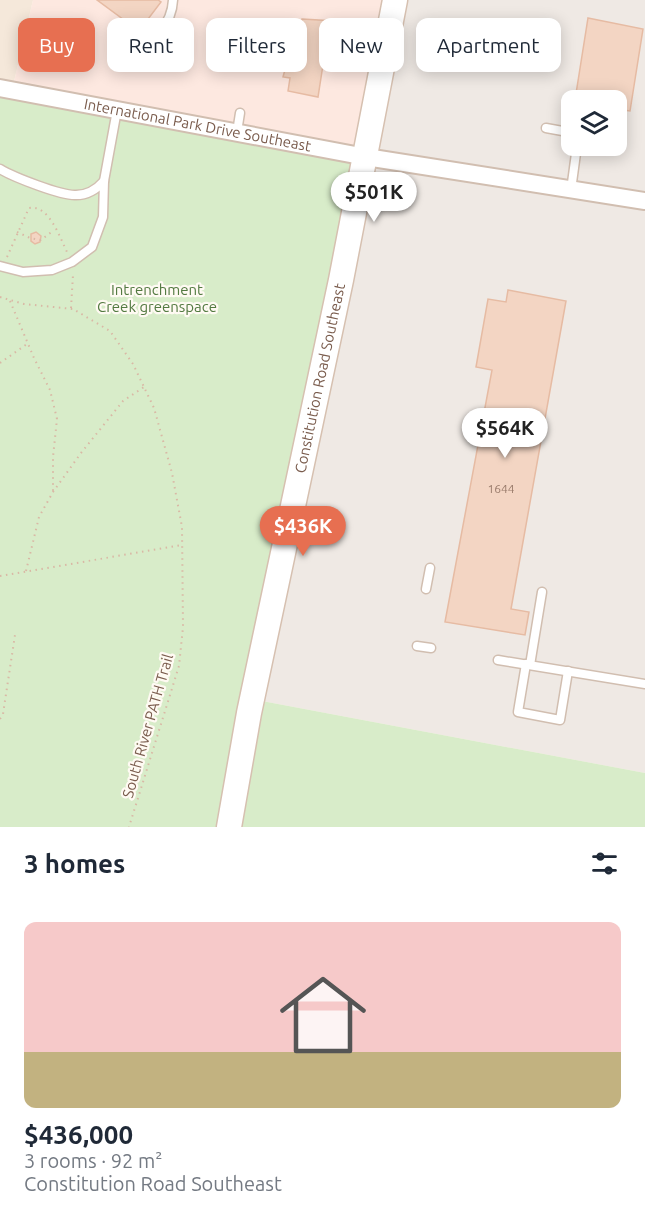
<!DOCTYPE html>
<html lang="en">
<head>
<meta charset="utf-8">
<style>
  body { margin:0; font-family:Ubuntu,sans-serif; background:#f2f2f3; color:#1f2937; height:100vh; display:flex; flex-direction:column; font-size:22px; white-space:nowrap }
  * { box-sizing:border-box; margin:0 }
  p { font-size:20px; color:#747a83 }
  .icon { flex:none; width:33px; height:33px; fill:none; stroke:currentColor; stroke-width:2; stroke-linecap:round; stroke-linejoin:round }
  .map { position:relative; height:827px; overflow:hidden }
  .details { display:flex; flex-direction:column; background:#fff; flex:1 }
  .details>* { flex:none }
  .guide { position:absolute; left:18px; top:18px; width:609px; height:54px; display:flex; gap:12px }
  .tools { position:absolute; left:561px; top:90px; display:grid; gap:12px }
  .tools a { display:grid; place-items:center; width:66px; height:66px; border-radius:12px; background:#fff; box-shadow:0 3px 15px #0003; font-size:30px }
  .price { position:absolute; translate:-50% -51px; padding:0 14px; border-radius:21px; background:#fff; color:#222; font-size:20px; line-height:39px; filter:drop-shadow(0 2px 3px #0008) }
  .price::after { content:''; position:absolute; left:50%; top:36px; width:18px; height:14px; margin-left:-9px; background:inherit; clip-path:polygon(0 0,100% 0,50% 100%) }
  .price.current { background:#e76f51; color:#fff }
  ul { padding:0; list-style:none }
  li { display:grid; align-content:center; gap:12px; height:318px; padding:0 24px }
  li+li { border-top:2px solid #e0e1e3 }
  li span { display:grid; place-items:center; height:186px; border-radius:12px; color:#555 }
  li>.icon { margin-inline-start:auto }
  span .icon { width:108px; height:108px; fill:#fffc; stroke-width:1 }
  li b { font-size:26px }
  h2 { display:flex; justify-content:space-between; align-items:center; height:72px; padding:0 24px; font-size:26px }
  .chip { padding:0 21px; border-radius:12px; background:#fff; box-shadow:0 3px 15px #0003; font-size:21px; line-height:54px }
  .chip.current { background:#e76f51; color:#fff }
  .map>svg:first-child { display:block }
  .residential { fill:#f5e8da }
  .commercial { fill:#fde8e0 }
  .industrial { fill:#efe9e4; fill-rule:evenodd }
  .green { fill:#d8ecc9 }
  .building { fill:#f3d5c3; stroke:#e6bba3; stroke-width:1.5 }
  .lines { fill:none; stroke-linecap:round; stroke-linejoin:round }
  .lane-casing { stroke:#d1beb0; stroke-width:11 }
  .street-casing { stroke:#d1beb0; stroke-width:20 }
  .secondary-casing { stroke:#d6c0b0; stroke-width:27 }
  .path { stroke:#d9b8a5; stroke-width:2; stroke-dasharray:1.5 4.5; stroke-linecap:butt }
  .lane { stroke:#fff; stroke-width:8 }
  .street { stroke:#fff; stroke-width:16 }
  .secondary { stroke:#fff; stroke-width:24 }
  .labels { text-anchor:middle; stroke-width:4.5; stroke-linejoin:round; paint-order:stroke }
  .number-label { font-size:12px; fill:#987a6a }
  .street-label { font-size:15px; fill:#7a5c4d; stroke:#fffaf3 }
  .park-label { font-size:15px; fill:#537a41; stroke:#fffaf3 }
</style>
</head>
<body>
<div class="map">
<svg width="645" height="827" viewBox="0 0 645 827">
  <rect width="100%" height="100%" fill="#fdf6ec"/>
  <path class="residential" d="M0,0H33L13,86L0,84Z"/>
  <path class="commercial" d="M33,0H397L369,148L13,86Z"/>
  <path class="industrial" d="M397,0H645V773L251,699ZM572,100H616V146H572Z"/>
  <path class="green" d="M0,84L369,148L251,699L645,773V827H0Z"/>
  <g class="building">
    <path d="M97,0H158L161,2L139,31Z"/>
    <path d="M588,18L643,29L630,111L616,109V100H575Z"/>
    <path d="M302,19L335,21L331,53L325,52L318,97L288,91L290,78L283,77L286,66L294,67Z"/>
    <path d="M36,232L41,236L40,242L35,244L31,241V234Z"/>
    <path d="M508,290L566,301L511,609L529,612L525,635L445,622L492,370L476,367L488,299L506,302Z"/>
  </g>
  <g class="lines">
    <defs>
      <g id="lane">
        <path d="M333,37L383,47"/>
        <path d="M114,38L132,50C154,44 172,23 173,0"/>
        <path d="M250,60L252,52L266,42L294,28L300,30"/>
        <path d="M546,128L568,132"/>
        <path d="M237,132L240,113"/>
        <path d="M0,169C13,177 62,196 76,195C88,195 97,189 104,181"/>
        <path d="M571,190L577,146"/>
        <path d="M0,266L23,272L52,270L72,262L92,247L103,217L104,181L117,110"/>
        <path d="M426,589L430,568"/>
        <path d="M417,646L431,648"/>
        <path d="M498,660L645,684"/>
        <path d="M526,664L518,712L560,720L568,671"/>
        <path d="M530,665L542,592"/>
      </g>
      <g id="street">
        <path id="s1" d="M0,88L366,157L645,201"/>
      </g>
      <g id="secondary">
        <path id="s2" d="M229,827L249,713L341,280L395,0"/>
      </g>
    </defs>
    <use href="#lane" class="lane-casing"/>
    <use href="#street" class="street-casing"/>
    <use href="#secondary" class="secondary-casing"/>
    <g class="path">
      <path d="M17,232L30,238L41,240L54,230"/>
      <path d="M7,257L29,208C49,204 60,238 67,252"/>
      <path d="M0,297L24,304L73,309L110,331L133,364L154,408L172,473L182,527L183,627L179,666L129,827"/>
      <path d="M10,301L34,358L50,390L57,419L53,457V492"/>
      <path d="M71,308L73,275"/>
      <path d="M0,363L27,344"/>
      <path d="M26,571L39,517L53,492L81,453L123,401L144,387"/>
      <path d="M0,576L182,545"/>
      <path d="M0,719L3,714L15,635"/>
    </g>
    <use href="#lane" class="lane"/>
    <use href="#street" class="street"/>
    <use href="#secondary" class="secondary"/>
  </g>
  <g class="labels">
    <g class="number-label">
      <text x="501" y="493">1644</text>
    </g>
    <g class="street-label">
      <text dy="5" stroke="none"><textPath href="#s1" startOffset="201">International Park Drive Southeast</textPath></text>
      <text dy="5" stroke="none"><textPath href="#s2" startOffset="458">Constitution Road Southeast</textPath></text>
      <text transform="translate(148 726) rotate(-74)" y="5">South River PATH Trail</text>
    </g>
    <g class="park-label">
      <text x="157" y="295">Intrenchment<tspan x="157" dy="17">Creek greenspace</tspan></text>
    </g>
  </g>
</svg>
<div class="tools">
<a><svg class="icon" aria-label="layers" viewBox="0 0 24 24"><path d="M12 4l9 5-9 5-9-5zM3 14l9 5 9-5"/></svg></a>
</div>
<b class="price" style="left:374px;top:223px">$501K</b>
<b class="price" style="left:505px;top:459px">$564K</b>
<b class="price current" style="left:303px;top:557px">$436K</b>
<div class="guide">
<a class="chip current">Buy</a>
<a class="chip">Rent</a>
<a class="chip">Filters</a>
<a class="chip">New</a>
<a class="chip">Apartment</a>
</div>
</div>
<section class="details">
<h2>3 homes<svg class="icon" aria-label="filters" viewBox="0 0 24 24"><path d="M4 7h16M4 17h16"/><circle cx="9" cy="7" r="2"/><circle cx="15" cy="17" r="2"/></svg></h2>
<ul>
<li><span style="background:linear-gradient(#f6c9c9 70%,#c2b280 0)"><svg class="icon" aria-label="home" viewBox="0 0 24 24"><path d="M3 11l9-7 9 7M6 9v11h12V9"/></svg></span><div><b>$436,000</b><p>3 rooms · 92 m²</p><p>Constitution Road Southeast</p></div></li>
</ul>
</section>
</body>
</html>
